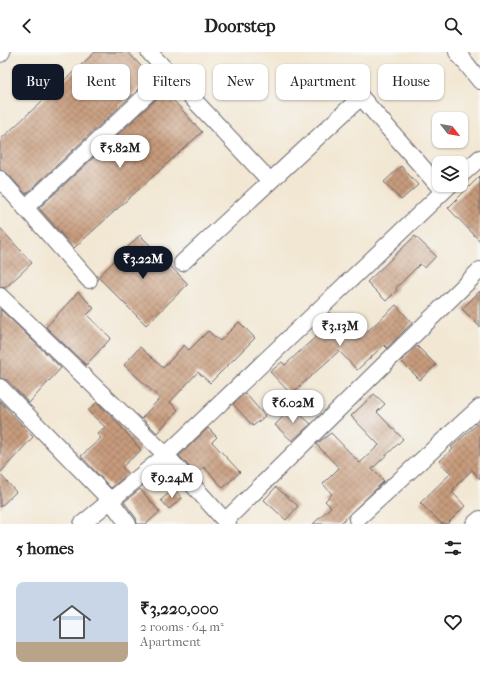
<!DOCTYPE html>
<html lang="en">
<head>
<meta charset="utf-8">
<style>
  body { margin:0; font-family:"IM FELL French Canon",serif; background:#f6f6f6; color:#222; height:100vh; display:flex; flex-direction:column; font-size:15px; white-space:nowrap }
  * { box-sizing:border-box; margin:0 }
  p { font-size:13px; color:#767676 }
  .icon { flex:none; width:22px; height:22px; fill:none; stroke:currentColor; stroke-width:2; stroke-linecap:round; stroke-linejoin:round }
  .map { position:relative; height:472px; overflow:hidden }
  .side { display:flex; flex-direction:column; background:#fff; flex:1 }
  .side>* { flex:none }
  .top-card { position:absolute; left:12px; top:12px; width:456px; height:36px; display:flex; gap:8px }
  .needle { width:26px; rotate:121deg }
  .fabs { position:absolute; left:432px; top:60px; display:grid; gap:8px }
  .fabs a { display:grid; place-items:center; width:36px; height:36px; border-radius:8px; background:#fff; box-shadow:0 1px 3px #0004; font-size:20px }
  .price { position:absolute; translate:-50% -34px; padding:0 9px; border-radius:14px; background:#fff; color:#222; font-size:13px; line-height:26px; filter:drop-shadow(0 1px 2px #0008) }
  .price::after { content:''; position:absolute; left:50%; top:24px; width:12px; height:9px; margin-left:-6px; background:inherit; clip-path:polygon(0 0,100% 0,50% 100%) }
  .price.on { background:#111827; color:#fff }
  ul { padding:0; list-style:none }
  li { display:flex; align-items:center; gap:12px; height:100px; padding:0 16px }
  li+li { border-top:1px solid #e0e0e0 }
  li span { display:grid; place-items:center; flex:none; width:112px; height:80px; border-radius:8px; color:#555 }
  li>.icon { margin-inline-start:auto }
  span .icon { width:48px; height:48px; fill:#fffc; stroke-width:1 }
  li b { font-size:17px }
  h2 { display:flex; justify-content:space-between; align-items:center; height:48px; padding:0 16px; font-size:17px }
  .chip { padding:0 14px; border-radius:8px; background:#fff; box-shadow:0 1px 3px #0004; font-size:14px; line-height:36px }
  .chip.on { background:#111827; color:#fff }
  header { display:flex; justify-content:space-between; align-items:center; height:52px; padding:0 16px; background:#fff; font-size:18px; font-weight:700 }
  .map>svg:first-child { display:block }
  .building { fill:url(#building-cross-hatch) }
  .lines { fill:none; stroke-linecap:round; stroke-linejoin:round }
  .minor-casing { stroke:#6b6770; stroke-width:18 }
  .minor { stroke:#fff; stroke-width:16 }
</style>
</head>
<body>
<header><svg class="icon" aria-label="back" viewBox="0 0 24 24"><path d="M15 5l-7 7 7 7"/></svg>Doorstep<svg class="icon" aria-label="search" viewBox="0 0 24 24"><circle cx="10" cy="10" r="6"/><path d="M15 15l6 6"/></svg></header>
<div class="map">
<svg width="480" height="472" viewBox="0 0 480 472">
  <defs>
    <pattern id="building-cross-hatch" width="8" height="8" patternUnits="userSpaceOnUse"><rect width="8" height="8" fill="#c79b7c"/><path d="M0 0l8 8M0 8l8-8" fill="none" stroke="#a17e67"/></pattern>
  </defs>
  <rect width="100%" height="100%" fill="#f6f6f2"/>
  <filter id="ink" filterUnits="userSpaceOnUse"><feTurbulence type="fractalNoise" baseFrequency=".025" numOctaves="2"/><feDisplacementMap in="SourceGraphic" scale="8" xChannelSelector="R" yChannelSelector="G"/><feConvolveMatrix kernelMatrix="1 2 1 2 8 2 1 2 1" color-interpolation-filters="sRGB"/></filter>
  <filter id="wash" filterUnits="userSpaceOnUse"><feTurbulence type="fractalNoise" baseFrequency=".012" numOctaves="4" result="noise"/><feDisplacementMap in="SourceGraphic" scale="16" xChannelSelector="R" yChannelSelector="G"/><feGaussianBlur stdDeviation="0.9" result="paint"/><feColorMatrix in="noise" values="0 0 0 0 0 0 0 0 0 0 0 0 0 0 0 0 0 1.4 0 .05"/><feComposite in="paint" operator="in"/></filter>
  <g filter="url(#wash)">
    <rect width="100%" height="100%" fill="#f2e7d3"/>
    <g id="blocks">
      <g class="building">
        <path d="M95,0H128L151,25L26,142L7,121L0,118V88Z"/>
        <path d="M165,39L202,80L74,196L39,156Z"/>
        <path d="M401,114L418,133L401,148L384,130Z"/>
        <path d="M480,124V189L448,156Z"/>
        <path d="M0,176L32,211L5,236L0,235Z"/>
        <path d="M140,183L188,232L146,273L98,225Z"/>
        <path d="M415,184L436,204L425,216L420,212L396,236L397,238L386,249L367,230Z"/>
        <path d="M480,239V275L462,257Z"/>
        <path d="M78,240L94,256L87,263L111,286L86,313L46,275Z"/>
        <path d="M396,253L412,271L387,296L384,293L357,318L339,299L291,342L270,320L282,310L285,313L321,280L315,274L330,261L358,288Z"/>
        <path d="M0,257L61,316L29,351L7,328L0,326Z"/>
        <path d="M239,270L255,286L210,331L198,320L170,350L178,358L157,381L142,366L160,346L124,313L140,295L163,316L184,293L189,298L208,279L220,289Z"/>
        <path d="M417,294L436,313L420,328L401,309Z"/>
        <path d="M245,341L265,364L253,374L233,352Z"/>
        <path d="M374,342L385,352L377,360L403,387L372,417L384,429L340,472H313L331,455L325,449L332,442L323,432L339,416L316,392L331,381L360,411L379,393L351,364Z"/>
        <path d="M0,349L33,385L0,421Z"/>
        <path d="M97,350L115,368L141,398L122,415L128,422L111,436L81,404L101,386L97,382L105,375L88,359Z"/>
        <path d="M292,355L311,372L292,389L275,373Z"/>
        <path d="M480,370V427L472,418L453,437L455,438L452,440L465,454L447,472H442L420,451L451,421L439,410L453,397L451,395Z"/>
        <path d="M208,376L217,385L212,390L240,420L223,436L204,415L196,422L179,404Z"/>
        <path d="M0,422L16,440L0,455Z"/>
        <path d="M276,435L298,454L286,468L264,448Z"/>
        <path d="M140,437L160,460L146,472H137L136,466L124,450Z"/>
        <path d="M174,437L182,446L169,457L161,448Z"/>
      </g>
    </g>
  </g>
  <g filter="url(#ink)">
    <use href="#blocks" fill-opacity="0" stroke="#6b6770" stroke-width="1"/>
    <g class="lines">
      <defs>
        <g id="minor">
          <path d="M149,0L270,129"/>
          <path d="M457,0L480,29"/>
          <path d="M0,2L2,0"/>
          <path d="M461,123L480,106"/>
          <path d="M0,127L89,228"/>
          <path d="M25,156L169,22"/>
          <path d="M182,211L361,45L443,139"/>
          <path d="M0,244L166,403L225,469"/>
          <path d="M0,335L110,448L128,472"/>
          <path d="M357,467L480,355"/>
          <path d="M82,472L166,403L450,133"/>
          <path d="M228,472L225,469L480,218"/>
          <path d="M474,472L480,467"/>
        </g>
      </defs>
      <use href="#minor" class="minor-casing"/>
      <use href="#minor" class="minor"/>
    </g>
  </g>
</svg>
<div class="fabs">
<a><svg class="needle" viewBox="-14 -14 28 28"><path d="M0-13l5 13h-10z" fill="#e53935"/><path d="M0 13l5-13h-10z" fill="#767676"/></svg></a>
<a><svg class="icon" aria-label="layers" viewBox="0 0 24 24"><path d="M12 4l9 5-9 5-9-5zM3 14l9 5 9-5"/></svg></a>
</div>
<b class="price" style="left:120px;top:117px">₹5.82M</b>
<b class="price on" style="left:143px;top:228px">₹3.22M</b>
<b class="price" style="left:340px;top:295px">₹3.13M</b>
<b class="price" style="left:293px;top:372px">₹6.02M</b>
<b class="price" style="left:172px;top:447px">₹9.24M</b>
<div class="top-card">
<a class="chip on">Buy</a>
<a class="chip">Rent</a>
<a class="chip">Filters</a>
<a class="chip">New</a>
<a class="chip">Apartment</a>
<a class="chip">House</a>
</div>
</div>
<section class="side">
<h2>5 homes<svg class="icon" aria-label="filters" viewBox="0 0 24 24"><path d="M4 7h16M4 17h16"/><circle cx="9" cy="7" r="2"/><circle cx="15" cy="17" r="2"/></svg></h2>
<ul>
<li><span style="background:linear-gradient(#c9d6e8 75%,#b9a48a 0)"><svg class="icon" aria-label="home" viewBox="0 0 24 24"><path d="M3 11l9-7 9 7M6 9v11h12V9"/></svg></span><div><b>₹3,220,000</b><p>2 rooms · 64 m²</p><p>Apartment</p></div><svg class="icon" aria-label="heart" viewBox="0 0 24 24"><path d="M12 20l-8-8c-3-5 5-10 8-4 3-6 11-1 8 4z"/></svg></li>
</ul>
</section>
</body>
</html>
